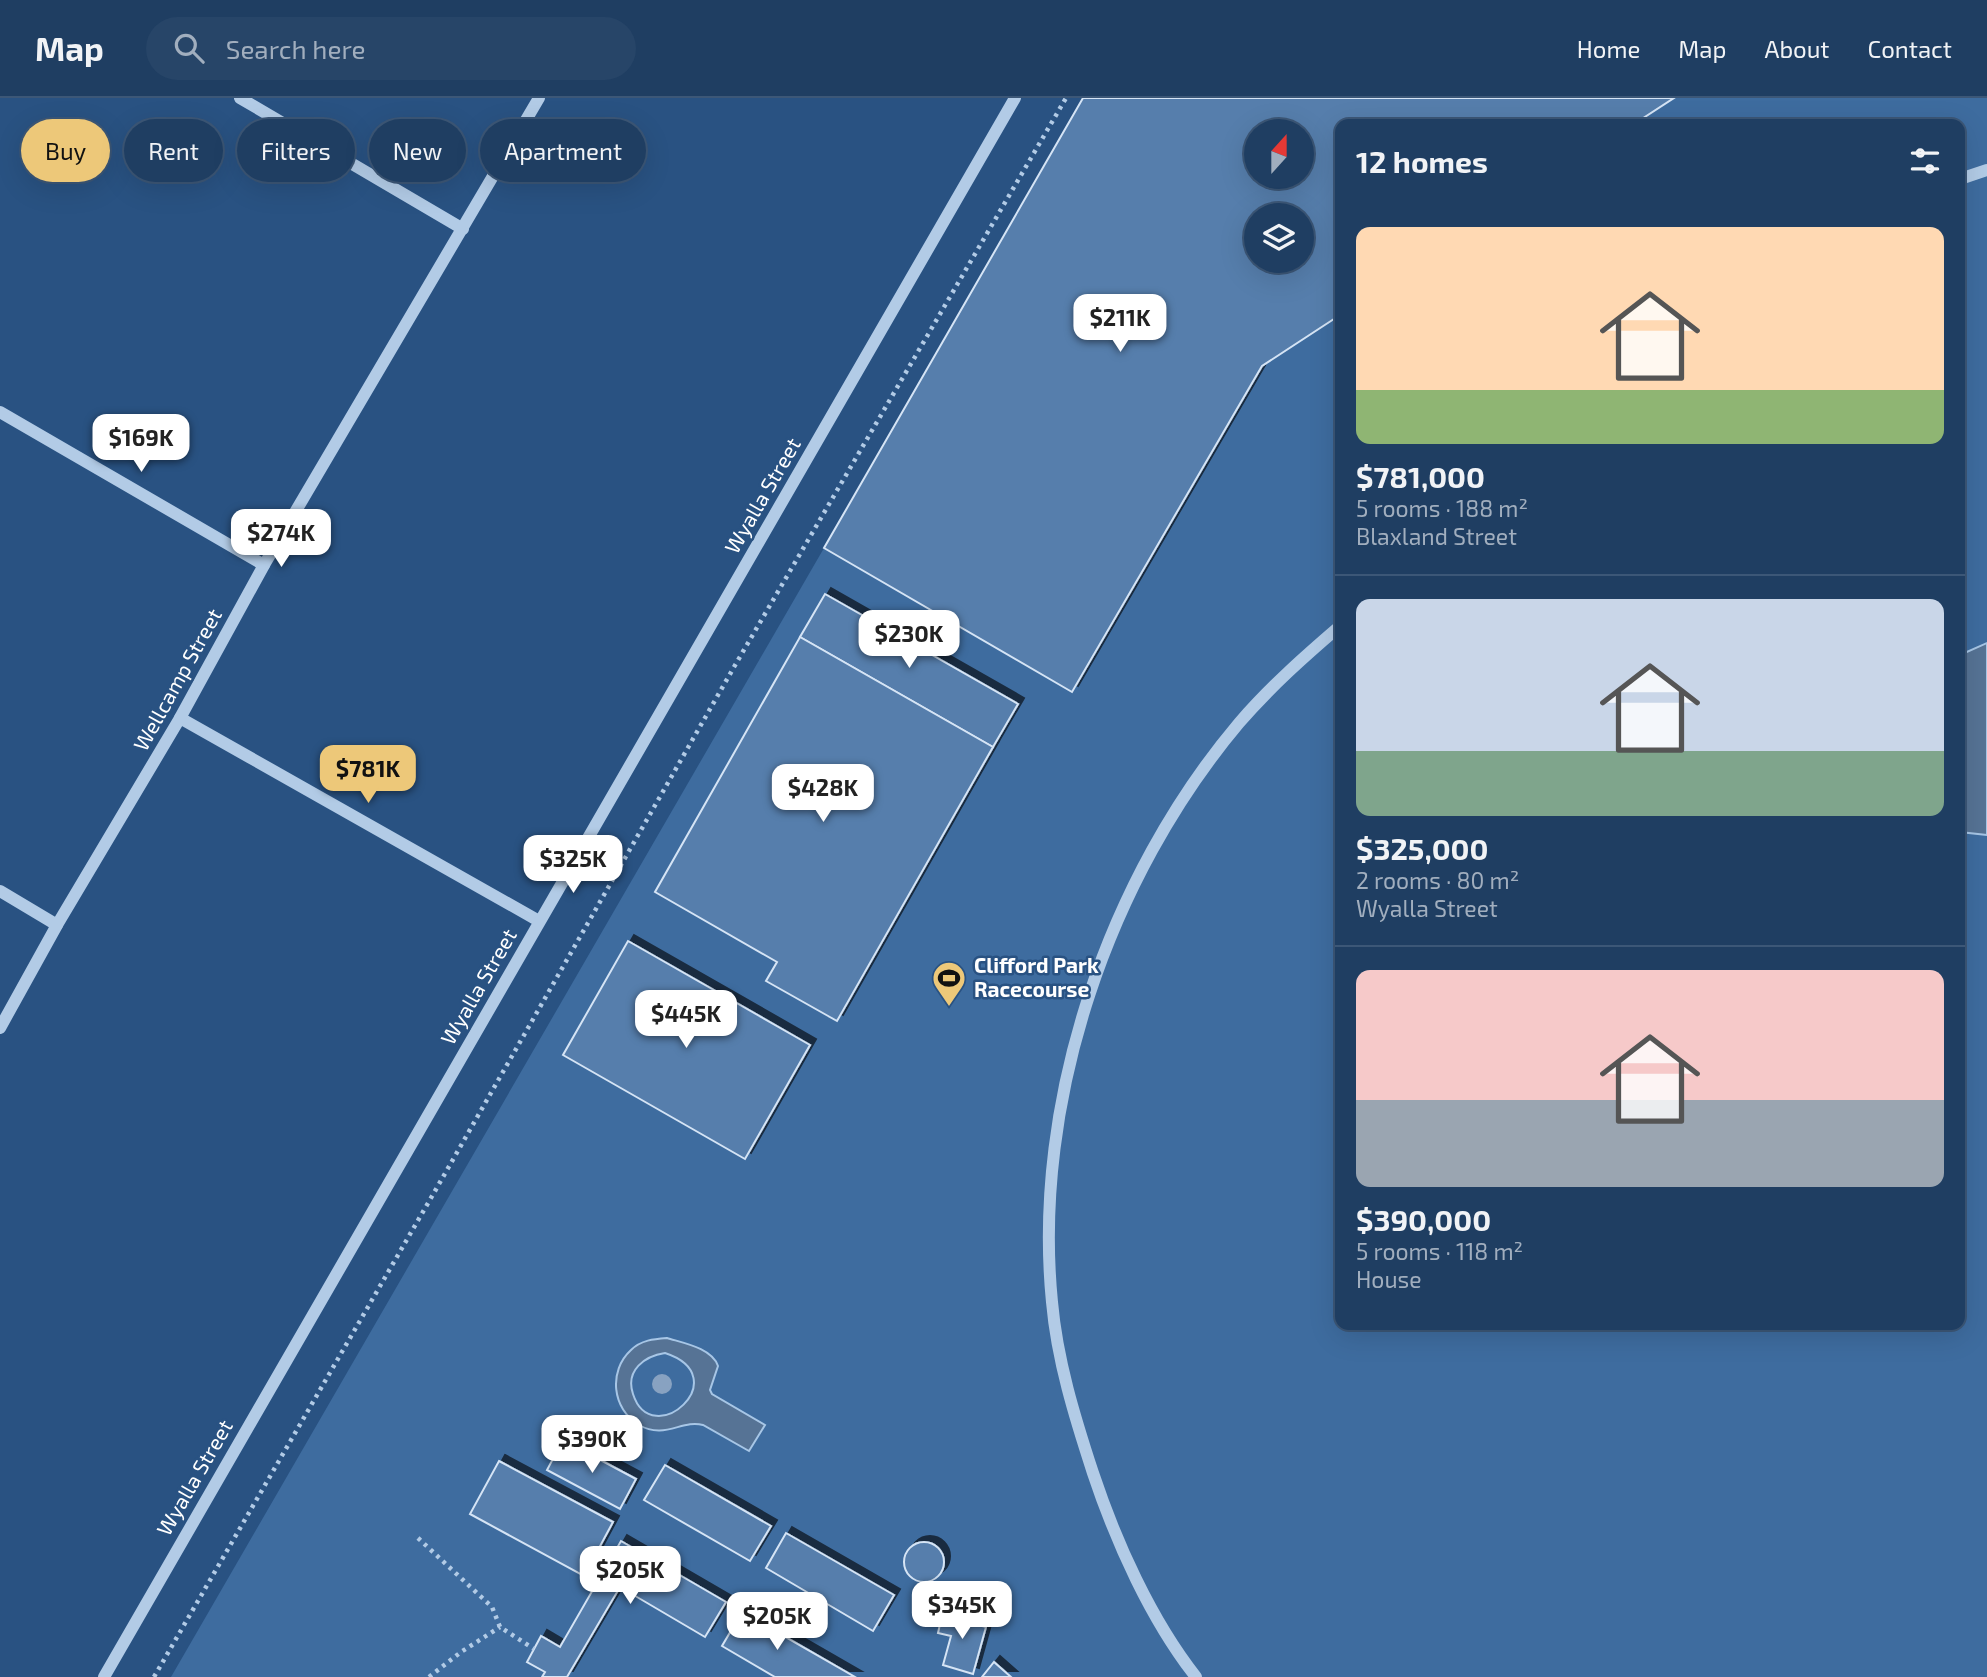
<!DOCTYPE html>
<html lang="en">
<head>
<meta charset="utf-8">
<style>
  body { margin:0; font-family:"Exo 2",sans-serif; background:#274568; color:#f1f3f6; height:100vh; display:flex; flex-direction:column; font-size:26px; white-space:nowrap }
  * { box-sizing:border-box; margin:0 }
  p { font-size:23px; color:#a1aebe }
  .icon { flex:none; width:38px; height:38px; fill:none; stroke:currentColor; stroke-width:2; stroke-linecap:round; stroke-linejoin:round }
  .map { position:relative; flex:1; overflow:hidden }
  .sheet { position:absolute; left:1335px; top:21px; width:630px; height:1211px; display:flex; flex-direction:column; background:#1f3e62; border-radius:14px; box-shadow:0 7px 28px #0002,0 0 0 2px #3c5777 }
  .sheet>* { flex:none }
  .guide { position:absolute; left:21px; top:21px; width:665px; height:63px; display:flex; gap:14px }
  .needle { width:46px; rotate:21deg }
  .controls { position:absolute; left:1244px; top:21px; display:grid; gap:14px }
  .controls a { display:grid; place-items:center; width:70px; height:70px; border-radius:50%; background:#1f3e62; box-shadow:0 7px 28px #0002,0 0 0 2px #3c5777; font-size:35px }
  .price { position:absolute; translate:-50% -60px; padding:0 16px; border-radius:14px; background:#fff; color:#222; font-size:23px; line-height:46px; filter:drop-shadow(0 2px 4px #0008) }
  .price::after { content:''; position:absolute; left:50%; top:42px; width:21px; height:16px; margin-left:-10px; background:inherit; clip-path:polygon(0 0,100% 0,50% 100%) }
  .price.current { background:#edc879; color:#111 }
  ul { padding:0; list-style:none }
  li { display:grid; align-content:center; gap:14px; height:371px; padding:0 21px }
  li+li { border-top:2px solid #3c5777 }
  li span { display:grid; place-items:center; height:217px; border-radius:14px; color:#555 }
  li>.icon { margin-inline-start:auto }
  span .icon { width:126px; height:126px; fill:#fffc; stroke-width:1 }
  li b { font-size:30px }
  h2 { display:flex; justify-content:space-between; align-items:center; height:84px; padding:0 21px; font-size:30px }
  .tag { padding:0 24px; border-radius:32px; background:#1f3e62; box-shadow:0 7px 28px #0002,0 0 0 2px #3c5777; font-size:24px; line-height:63px }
  .tag.current { background:#edc879; color:#111 }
  header { display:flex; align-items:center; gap:42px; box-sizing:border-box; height:98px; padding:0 35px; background:#1f3e62; border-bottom:2px solid #3c5777 }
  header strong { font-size:33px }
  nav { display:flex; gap:38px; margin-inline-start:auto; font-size:24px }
  .search { width:490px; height:63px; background:#274568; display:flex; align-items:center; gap:18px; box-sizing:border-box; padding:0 24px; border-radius:38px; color:#a1aebe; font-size:26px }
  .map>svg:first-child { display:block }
  .green { fill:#3e6c9f }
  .water { fill:#567395; stroke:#a7c6e6; stroke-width:2; fill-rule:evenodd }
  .building { fill:#567eac; stroke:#d5e4f5; stroke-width:2; fill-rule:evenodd; filter:url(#shadow) }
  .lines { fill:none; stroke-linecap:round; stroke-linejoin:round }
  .path { stroke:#b2cbe6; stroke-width:4.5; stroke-dasharray:3.5 5; stroke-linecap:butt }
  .minor { stroke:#b2cbe6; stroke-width:12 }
  .tree { fill:#88a2c1 }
  .labels { text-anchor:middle; stroke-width:5; stroke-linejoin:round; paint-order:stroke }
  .street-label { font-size:21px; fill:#fff; stroke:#295282 }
  .poi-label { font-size:21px; font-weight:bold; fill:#fff; stroke:#295282; text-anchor:start }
</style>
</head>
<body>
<header>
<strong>Map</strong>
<div class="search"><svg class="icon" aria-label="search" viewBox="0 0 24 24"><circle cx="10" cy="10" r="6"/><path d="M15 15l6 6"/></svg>Search here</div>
<nav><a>Home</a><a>Map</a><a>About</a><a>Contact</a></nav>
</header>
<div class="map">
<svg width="1987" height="1579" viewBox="0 0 1987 1579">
  <defs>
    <filter id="shadow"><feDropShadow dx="6" dy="-6" stdDeviation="0" flood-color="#0009"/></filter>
  </defs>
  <rect width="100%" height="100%" fill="#295282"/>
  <path class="green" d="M1674,0H1987V1579H171L824,450L1072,594L1262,268L1340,217V1227H1960V26H1634Z"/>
  <g class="water">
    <path d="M1987,545V737L1960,734V557Z"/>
    <path d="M667,1240C683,1245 712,1250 718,1268L710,1292L712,1296L765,1327L749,1353L703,1327C682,1321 665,1342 639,1327C612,1311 608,1273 631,1252C641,1242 654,1241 667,1240ZM665,1255C738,1279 652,1355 633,1296C625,1272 645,1258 665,1255Z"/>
  </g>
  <g class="building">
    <path d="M1083,0H1674L1634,26H1340V217L1262,268L1072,594L824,450ZM1256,33H1302V79H1256ZM1256,117H1302V163H1256Z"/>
    <path d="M825,496L1018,606L993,649L800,539Z"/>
    <path d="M800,539L993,649L837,923L766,883L777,864L655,794Z"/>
    <path d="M628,843L810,947L745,1061L563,957Z"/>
    <path d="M563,1342L636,1381L620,1411L547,1372Z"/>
    <path d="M499,1363L613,1424L584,1478L470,1416Z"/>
    <path d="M665,1367L771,1428L750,1463L644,1402Z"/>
    <path d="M786,1435L894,1497L873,1533L766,1470Z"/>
    <path d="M621,1443L726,1504L705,1539L620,1489L567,1579H542L545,1574L527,1564L541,1538L560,1549Z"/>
    <circle cx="924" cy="1464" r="20"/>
    <path d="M943,1513L982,1524V1528L986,1529L973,1576L943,1567L951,1538L938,1535Z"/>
    <path d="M742,1514L855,1579H775L722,1548Z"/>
    <path d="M994,1564L1011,1579H982Z"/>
  </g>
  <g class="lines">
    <g class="path">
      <path d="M418,1440L492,1509L500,1529L534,1551"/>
      <path d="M154,1579L435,1093L734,569L1066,0"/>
      <path d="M429,1579L461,1554L500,1529"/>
    </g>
    <g class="minor">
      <path d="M240,0L463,131"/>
      <path d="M1960,81L1987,72"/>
      <path d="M0,314L264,467"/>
      <path d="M180,620L539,823"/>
      <path d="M0,793L57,827"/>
      <path d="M0,930L57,827L180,620L264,467L539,0"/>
      <path d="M104,1579L1015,0"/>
      <path d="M1196,1579C1151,1522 1116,1444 1093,1375C1075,1320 1057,1262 1052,1204C1032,1003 1109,779 1239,625C1270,589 1305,558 1340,528"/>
    </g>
  </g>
  <circle class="tree" cx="662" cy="1286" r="10"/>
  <defs>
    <symbol id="stadium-pin" viewBox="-11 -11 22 30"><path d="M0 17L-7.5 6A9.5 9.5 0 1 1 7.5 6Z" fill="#edc879" stroke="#295282"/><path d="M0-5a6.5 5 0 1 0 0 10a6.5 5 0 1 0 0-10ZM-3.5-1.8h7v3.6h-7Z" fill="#111"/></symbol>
  </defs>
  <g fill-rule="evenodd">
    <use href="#stadium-pin" x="930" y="861" width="38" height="52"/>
  </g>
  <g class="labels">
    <g class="street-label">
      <text transform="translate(763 398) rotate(-60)" y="7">Wyalla Street</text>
      <text transform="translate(178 582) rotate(-61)" y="7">Wellcamp Street</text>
      <text transform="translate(479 889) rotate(-60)" y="7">Wyalla Street</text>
      <text transform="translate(195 1380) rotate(-60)" y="7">Wyalla Street</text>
    </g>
    <g class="poi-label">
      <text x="974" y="875">Clifford Park<tspan x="974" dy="24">Racecourse</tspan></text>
    </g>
  </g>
</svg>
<div class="controls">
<a><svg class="needle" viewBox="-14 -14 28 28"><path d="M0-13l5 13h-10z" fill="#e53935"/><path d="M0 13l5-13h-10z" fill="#a1aebe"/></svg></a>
<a><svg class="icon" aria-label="layers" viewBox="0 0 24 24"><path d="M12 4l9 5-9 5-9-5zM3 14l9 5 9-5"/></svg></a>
</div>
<b class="price" style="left:1120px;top:256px">$211K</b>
<b class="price" style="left:141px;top:376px">$169K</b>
<b class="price" style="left:281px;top:471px">$274K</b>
<b class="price" style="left:909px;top:572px">$230K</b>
<b class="price current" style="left:368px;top:707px">$781K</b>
<b class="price" style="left:823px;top:726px">$428K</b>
<b class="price" style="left:573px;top:797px">$325K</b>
<b class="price" style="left:686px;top:952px">$445K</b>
<b class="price" style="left:592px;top:1377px">$390K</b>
<b class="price" style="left:630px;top:1508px">$205K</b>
<b class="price" style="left:962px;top:1543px">$345K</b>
<b class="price" style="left:777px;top:1554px">$205K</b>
<div class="guide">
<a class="tag current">Buy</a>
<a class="tag">Rent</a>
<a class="tag">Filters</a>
<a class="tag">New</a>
<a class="tag">Apartment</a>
</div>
<section class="sheet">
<h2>12 homes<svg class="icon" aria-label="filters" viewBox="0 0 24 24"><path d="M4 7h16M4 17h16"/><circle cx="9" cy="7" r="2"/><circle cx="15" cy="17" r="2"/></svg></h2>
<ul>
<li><span style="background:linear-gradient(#ffd9b3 75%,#8fb573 0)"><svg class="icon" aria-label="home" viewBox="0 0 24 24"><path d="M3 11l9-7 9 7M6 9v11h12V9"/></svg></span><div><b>$781,000</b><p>5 rooms · 188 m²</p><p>Blaxland Street</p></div></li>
<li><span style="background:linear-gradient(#c9d6e8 70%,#7fa58c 0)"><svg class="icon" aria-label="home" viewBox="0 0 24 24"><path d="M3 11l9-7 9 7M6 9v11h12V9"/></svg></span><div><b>$325,000</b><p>2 rooms · 80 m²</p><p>Wyalla Street</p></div></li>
<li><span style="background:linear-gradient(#f6c9c9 60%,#9aa5b1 0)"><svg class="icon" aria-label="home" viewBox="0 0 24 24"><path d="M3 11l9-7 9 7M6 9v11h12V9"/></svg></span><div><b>$390,000</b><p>5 rooms · 118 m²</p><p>House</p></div></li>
</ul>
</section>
</div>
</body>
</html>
